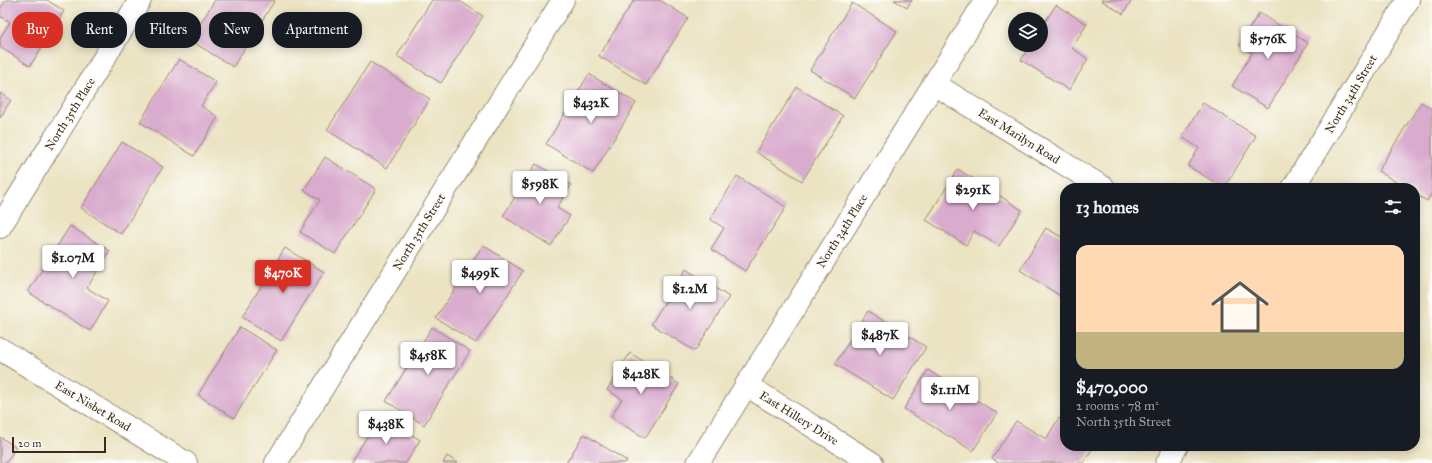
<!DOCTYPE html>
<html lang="en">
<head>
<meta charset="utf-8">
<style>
  body { margin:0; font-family:"IM FELL Great Primer",serif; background:#242831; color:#f1f3f6; height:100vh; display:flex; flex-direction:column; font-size:15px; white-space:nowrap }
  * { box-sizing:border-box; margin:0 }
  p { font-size:13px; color:#9ea1a6 }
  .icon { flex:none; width:22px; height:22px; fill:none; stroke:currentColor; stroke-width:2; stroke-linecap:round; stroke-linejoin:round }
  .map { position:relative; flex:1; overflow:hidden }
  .panel { position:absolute; left:1060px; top:183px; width:360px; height:268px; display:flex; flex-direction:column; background:#171b24; border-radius:16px; box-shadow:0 2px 10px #0003 }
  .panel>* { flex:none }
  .guide { position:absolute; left:12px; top:12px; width:380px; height:36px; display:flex; gap:8px }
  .buttons { position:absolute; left:1008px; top:12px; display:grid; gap:8px }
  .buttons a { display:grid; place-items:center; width:40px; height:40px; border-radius:50%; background:#171b24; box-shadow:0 2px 10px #0003; font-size:20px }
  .scale { position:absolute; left:12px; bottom:10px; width:94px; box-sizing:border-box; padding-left:4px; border:2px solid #3b2a1e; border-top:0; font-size:11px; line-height:14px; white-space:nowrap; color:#3b2a1e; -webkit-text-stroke:3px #fdfcf7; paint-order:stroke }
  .price { position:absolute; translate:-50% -34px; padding:0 9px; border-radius:4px; background:#fff; color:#222; font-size:13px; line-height:26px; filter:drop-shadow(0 1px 2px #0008) }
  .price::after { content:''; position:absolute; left:50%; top:24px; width:12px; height:9px; margin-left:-6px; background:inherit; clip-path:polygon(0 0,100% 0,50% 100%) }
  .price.current { background:#d93025; color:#fff }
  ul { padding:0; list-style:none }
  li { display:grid; align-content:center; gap:8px; height:212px; padding:0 16px }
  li+li { border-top:1px solid #363941 }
  li span { display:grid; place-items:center; height:124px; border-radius:12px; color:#555 }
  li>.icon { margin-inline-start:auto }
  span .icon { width:72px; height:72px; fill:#fffc; stroke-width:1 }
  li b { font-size:17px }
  h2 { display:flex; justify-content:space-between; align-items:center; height:48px; padding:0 16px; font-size:17px }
  .tag { padding:0 14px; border-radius:16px; background:#171b24; box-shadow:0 2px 10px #0003; font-size:14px; line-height:36px }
  .tag.current { background:#d93025; color:#fff }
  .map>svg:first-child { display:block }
  .building { fill:#d9abce }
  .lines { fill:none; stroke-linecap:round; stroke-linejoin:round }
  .minor-casing { stroke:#938670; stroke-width:24 }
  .minor { stroke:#fff; stroke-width:22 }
  .labels { text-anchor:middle; stroke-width:4; stroke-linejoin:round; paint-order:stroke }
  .street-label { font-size:12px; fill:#3b2a1e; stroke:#fdfcf7 }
</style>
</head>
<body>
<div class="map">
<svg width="1432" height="463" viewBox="0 0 1432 463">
  <rect width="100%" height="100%" fill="#fdfcf7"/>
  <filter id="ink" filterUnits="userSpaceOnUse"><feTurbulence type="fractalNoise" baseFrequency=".025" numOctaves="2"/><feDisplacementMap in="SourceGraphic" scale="8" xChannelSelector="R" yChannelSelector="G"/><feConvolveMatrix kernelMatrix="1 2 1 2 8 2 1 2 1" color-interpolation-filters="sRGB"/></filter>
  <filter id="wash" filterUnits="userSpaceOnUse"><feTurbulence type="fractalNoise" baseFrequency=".012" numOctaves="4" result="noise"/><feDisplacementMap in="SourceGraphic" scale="16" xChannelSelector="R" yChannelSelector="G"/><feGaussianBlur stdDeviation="0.9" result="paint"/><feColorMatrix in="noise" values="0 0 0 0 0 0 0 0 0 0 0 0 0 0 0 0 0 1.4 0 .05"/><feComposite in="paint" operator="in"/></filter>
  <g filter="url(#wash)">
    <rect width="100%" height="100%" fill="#ebe3c2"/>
    <g id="blocks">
      <g class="building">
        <path d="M6,0H47L64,11L30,66L0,47V38L10,22L0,16V9Z"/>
        <path d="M215,0H275L233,67L190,40Z"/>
        <path d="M432,0H458L483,16L441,83L397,56Z"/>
        <path d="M634,0H660L688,18L646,85L599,56Z"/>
        <path d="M894,0H912L907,8Z"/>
        <path d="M1101,0H1132L1123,14Z"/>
        <path d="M852,3L897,31L855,98L810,70Z"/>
        <path d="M1056,5L1087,24L1072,48L1088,59L1069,90L1021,60L1030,45H1041V28Z"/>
        <path d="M1259,13L1308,43L1268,108L1232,86L1252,53L1239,45Z"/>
        <path d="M179,59L216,82L201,106L218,117L194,156L140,122Z"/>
        <path d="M370,62L430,99L387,168L327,130Z"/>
        <path d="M589,74L636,103L593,173L546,144Z"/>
        <path d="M797,87L843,116L802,181L756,152Z"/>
        <path d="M0,93L11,100L0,118Z"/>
        <path d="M1421,102L1432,109V193L1427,201L1415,194V188H1406L1378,171Z"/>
        <path d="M1203,103L1256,136L1224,188L1188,166L1199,148L1182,137Z"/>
        <path d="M122,142L163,167L121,234L81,208Z"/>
        <path d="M325,157L376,189L335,254L300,232L320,200L304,190Z"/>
        <path d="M536,164L571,185L557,208L570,216L551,246L503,216Z"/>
        <path d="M958,169L1022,210L999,246L974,231L966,245L926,220Z"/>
        <path d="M737,176L786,207L745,271L711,249L724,228L710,219Z"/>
        <path d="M70,226L110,251L87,288L108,301L90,331L28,292Z"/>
        <path d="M1046,228L1065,239V299L1020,270Z"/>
        <path d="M483,245L523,271L476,343L436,318Z"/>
        <path d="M285,248L324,272L281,341L242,317Z"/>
        <path d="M686,269L729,297L695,351L651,324Z"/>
        <path d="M868,311L926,347L893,400L835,364Z"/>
        <path d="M240,327L277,350L234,418L198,395Z"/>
        <path d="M432,327L470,351L424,425L386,401Z"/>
        <path d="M630,353L679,384L645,438L611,417L622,399L607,390Z"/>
        <path d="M928,370L997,413L973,451L904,409Z"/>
        <path d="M381,415L420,440L406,463H350Z"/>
        <path d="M1059,418L1065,421V446H1094L1083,463H999L992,459L1016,421L1046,439Z"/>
        <path d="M584,434L627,461L625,463H566Z"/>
        <path d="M0,437L16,447L6,463H0Z"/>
        <path d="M447,456L458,463H443Z"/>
      </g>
    </g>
  </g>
  <g filter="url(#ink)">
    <use href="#blocks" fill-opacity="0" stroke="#938670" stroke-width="1"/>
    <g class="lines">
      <defs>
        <g id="minor">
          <path d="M934,84L1104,188"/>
          <path d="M1293,188L1408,0"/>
          <path d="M0,227L140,0"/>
          <path d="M0,349L186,463"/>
          <path d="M746,385L872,463"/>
          <path d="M276,463L563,0"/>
          <path d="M698,463L986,0"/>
          <path d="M1167,463L1177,446"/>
        </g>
      </defs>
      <use href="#minor" class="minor-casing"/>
      <use href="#minor" class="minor"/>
    </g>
  </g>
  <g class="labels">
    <g class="street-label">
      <text transform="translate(1351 94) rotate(-59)" y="4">North 34th Street</text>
      <text transform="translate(70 114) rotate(-58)" y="4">North 35th Place</text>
      <text transform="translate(1019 136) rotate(32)" y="4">East Marilyn Road</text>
      <text transform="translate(842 231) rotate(-58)" y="4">North 34th Place</text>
      <text transform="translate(419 232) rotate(-58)" y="4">North 35th Street</text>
      <text transform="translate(93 406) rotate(31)" y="4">East Nisbet Road</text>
      <text transform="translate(799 418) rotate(32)" y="4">East Hillery Drive</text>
    </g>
  </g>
</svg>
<div class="buttons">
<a><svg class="icon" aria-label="layers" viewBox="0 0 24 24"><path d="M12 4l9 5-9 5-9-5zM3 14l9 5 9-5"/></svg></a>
</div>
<div class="scale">20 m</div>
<b class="price" style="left:1268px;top:60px">$576K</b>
<b class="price" style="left:591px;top:124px">$432K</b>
<b class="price" style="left:540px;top:205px">$598K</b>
<b class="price" style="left:973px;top:211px">$291K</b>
<b class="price" style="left:73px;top:279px">$1.07M</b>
<b class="price current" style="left:283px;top:294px">$470K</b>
<b class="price" style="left:480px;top:294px">$499K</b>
<b class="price" style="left:690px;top:310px">$1.2M</b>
<b class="price" style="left:880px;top:356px">$487K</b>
<b class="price" style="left:428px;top:376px">$458K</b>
<b class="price" style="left:641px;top:395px">$428K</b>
<b class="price" style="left:950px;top:411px">$1.11M</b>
<b class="price" style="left:386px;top:445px">$438K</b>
<div class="guide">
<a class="tag current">Buy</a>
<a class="tag">Rent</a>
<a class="tag">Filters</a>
<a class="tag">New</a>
<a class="tag">Apartment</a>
</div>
<section class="panel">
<h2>13 homes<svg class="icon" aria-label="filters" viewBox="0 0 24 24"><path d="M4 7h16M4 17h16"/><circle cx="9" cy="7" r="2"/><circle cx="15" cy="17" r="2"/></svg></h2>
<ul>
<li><span style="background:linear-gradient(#ffd9b3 70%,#c2b280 0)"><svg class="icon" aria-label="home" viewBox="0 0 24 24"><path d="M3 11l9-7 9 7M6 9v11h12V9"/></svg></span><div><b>$470,000</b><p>2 rooms · 78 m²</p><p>North 35th Street</p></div></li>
</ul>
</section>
</div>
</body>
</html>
